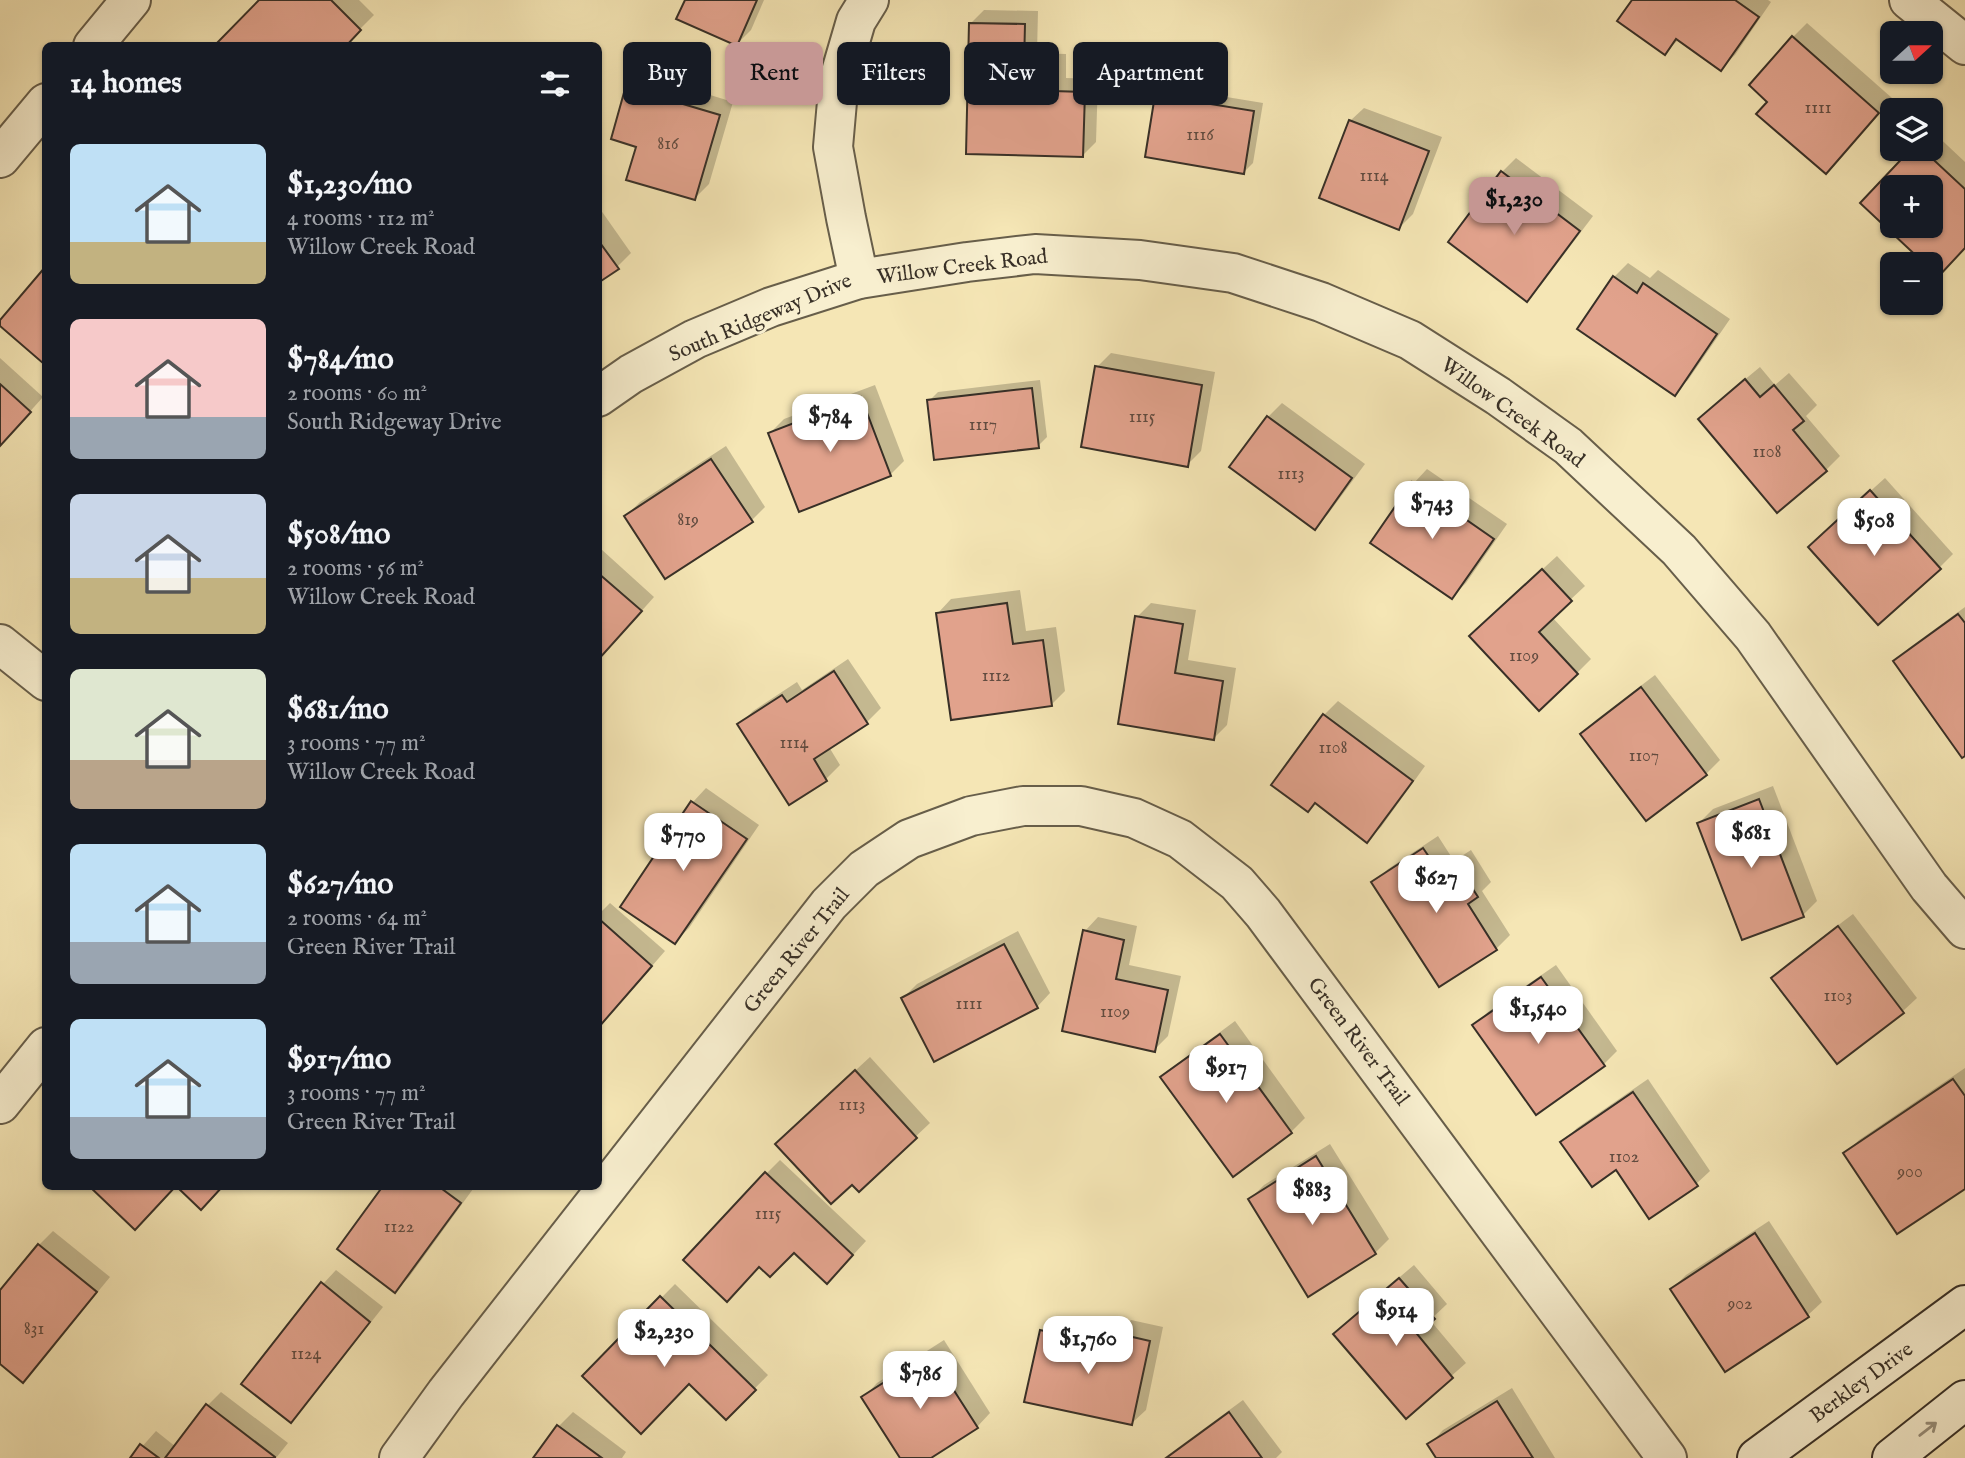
<!DOCTYPE html>
<html lang="en">
<head>
<meta charset="utf-8">
<style>
  body { margin:0; font-family:"IM FELL English",serif; background:#242831; color:#f1f3f6; height:100vh; display:flex; flex-direction:column; font-size:26px; white-space:nowrap }
  * { box-sizing:border-box; margin:0 }
  p { font-size:23px; color:#9ea1a6 }
  .icon { flex:none; width:38px; height:38px; fill:none; stroke:currentColor; stroke-width:2; stroke-linecap:round; stroke-linejoin:round }
  .map { position:relative; flex:1; overflow:hidden }
  .sheet { position:absolute; left:42px; top:42px; width:560px; height:1148px; display:flex; flex-direction:column; background:#171b24; border-radius:10px; box-shadow:0 2px 5px #0004 }
  .sheet>* { flex:none }
  .banner { position:absolute; left:623px; top:42px; width:665px; height:63px; display:flex; gap:14px }
  .needle { width:46px; rotate:69deg }
  .buttons { position:absolute; left:1880px; top:21px; display:grid; gap:14px }
  .buttons a { display:grid; place-items:center; width:63px; height:63px; border-radius:10px; background:#171b24; box-shadow:0 2px 5px #0004; font-size:35px }
  .price { position:absolute; translate:-50% -60px; padding:0 16px; border-radius:14px; background:#fff; color:#222; font-size:23px; line-height:46px; filter:drop-shadow(0 2px 4px #0008) }
  .price::after { content:''; position:absolute; left:50%; top:42px; width:21px; height:16px; margin-left:-10px; background:inherit; clip-path:polygon(0 0,100% 0,50% 100%) }
  .price.active { background:#c59692; color:#111 }
  ul { padding:0; list-style:none }
  li { display:flex; align-items:center; gap:21px; height:175px; padding:0 28px }
  li span { display:grid; place-items:center; flex:none; width:196px; height:140px; border-radius:10px; color:#555 }
  li>.icon { margin-inline-start:auto }
  span .icon { width:84px; height:84px; fill:#fffc; stroke-width:1 }
  li b { font-size:30px }
  h2 { display:flex; justify-content:space-between; align-items:center; height:84px; padding:0 28px; font-size:30px }
  .chip { padding:0 24px; border-radius:10px; background:#171b24; box-shadow:0 2px 5px #0004; font-size:24px; line-height:63px }
  .chip.active { background:#c59692; color:#111 }
  .map>svg:first-child { display:block }
  .shadow { fill:#0003; fill-rule:evenodd }
  .building { fill:#e1a28c; stroke:#383027; stroke-width:2; fill-rule:evenodd }
  .lines { fill:none; stroke-linecap:round; stroke-linejoin:round }
  .street-casing { stroke:#675e4a; stroke-width:42 }
  .secondary-casing { stroke:#383027; stroke-width:42 }
  .street { stroke:#f8efcf; stroke-width:38 }
  .secondary { stroke:#f8efcf; stroke-width:38 }
  .oneway { stroke:#98907b }
  .labels { text-anchor:middle; stroke-width:6; stroke-linejoin:round; paint-order:stroke }
  .number-label { font-size:18px; fill:#624c40 }
  .street-label { font-size:21px; fill:#383027; stroke:#f8efcf }
</style>
</head>
<body>
<div class="map">
<svg width="1965" height="1458" viewBox="0 0 1965 1458">
  <rect width="100%" height="100%" fill="#f5e6b5"/>
  <filter id="stains"><feTurbulence type="fractalNoise" baseFrequency=".00286" numOctaves="4"/><feColorMatrix values="0 0 0 0 .2 0 0 0 0 .09 0 0 0 0 .02 0 0 0 .5 -.17"/></filter>
  <radialGradient id="worn" r=".72"><stop offset=".6" stop-color="#630" stop-opacity="0"/><stop offset="1" stop-color="#630" stop-opacity=".3"/></radialGradient>
  <g class="shadow">
    <path d="M262,0H359L374,15L343,46Z"/>
    <path d="M686,0H764L751,30L737,44Z"/>
    <path d="M1634,0H1768L1771,2L1735,55L1721,68L1679,39L1665,53Z"/>
    <path d="M984,10L1038,11L1037,53L1066,54V78L1098,79L1096,142L1082,156L970,24Z"/>
    <path d="M1807,23L1892,98L1839,158L1770,102L1793,37Z"/>
    <path d="M640,76L669,85L671,83L733,102L709,184L695,198L638,145L626,90Z"/>
    <path d="M1166,87L1263,103L1253,163L1244,172L1157,96Z"/>
    <path d="M1364,108L1442,137L1413,214L1399,228L1350,121Z"/>
    <path d="M1931,130L1965,162V246L1928,264L1862,203L1913,149H1930ZM1892,187H1930V226H1892Z"/>
    <path d="M1516,158L1593,216L1541,285L1527,299L1450,241L1502,172Z"/>
    <path d="M598,206L631,253L617,267L598,280Z"/>
    <path d="M1628,263L1650,278L1658,270L1730,319L1688,380L1674,393L1614,277Z"/>
    <path d="M1111,353L1215,372L1201,451L1187,465L1097,367Z"/>
    <path d="M0,358L43,397L0,445Z"/>
    <path d="M1760,367L1775,385L1789,373L1817,405L1806,416L1840,456L1826,470L1714,405Z"/>
    <path d="M1040,380L1047,437L1038,446L929,401L938,392Z"/>
    <path d="M875,385L904,461L890,475L770,433L784,419Z"/>
    <path d="M1282,403L1365,464L1328,514L1314,527L1268,417Z"/>
    <path d="M726,446L765,507L752,520L626,516L640,502Z"/>
    <path d="M1427,469L1507,524L1466,583L1452,597L1373,542L1414,483Z"/>
    <path d="M1885,478L1953,554L1939,568L1824,533Z"/>
    <path d="M601,549L654,597L598,660V551Z"/>
    <path d="M1557,556L1585,586L1552,617L1591,659L1577,673L1485,622Z"/>
    <path d="M1020,590L1026,631L1056,627L1065,691L1051,705L938,613L951,599Z"/>
    <path d="M1151,603L1196,610L1188,660L1236,668L1227,725L1213,739L1137,617Z"/>
    <path d="M1965,607V754L1895,661L1909,648Z"/>
    <path d="M848,659L881,708L867,722L829,747L840,765L826,779L790,803L739,725L753,711L797,682L802,690Z"/>
    <path d="M1655,675L1720,760L1706,774L1582,734L1596,720Z"/>
    <path d="M1338,701L1425,766L1381,827L1367,840L1324,715Z"/>
    <path d="M1773,786L1817,901L1803,915L1743,938L1699,823L1713,809Z"/>
    <path d="M706,788L759,825L689,928L675,942L622,906L693,802Z"/>
    <path d="M1438,836L1454,861L1471,850L1491,882L1482,891L1510,935L1496,949L1374,882L1388,869Z"/>
    <path d="M610,903L665,951L598,1028V915Z"/>
    <path d="M1853,914L1917,998L1903,1011L1837,1061L1774,978L1787,964Z"/>
    <path d="M1098,917L1137,926L1129,965L1181,976L1168,1036L1154,1050L1085,931Z"/>
    <path d="M1018,931L1050,993L1037,1007L903,998L917,984Z"/>
    <path d="M1556,965L1617,1051L1603,1065L1474,1026L1488,1012Z"/>
    <path d="M1235,1021L1305,1118L1291,1132L1233,1175L1163,1078L1177,1064Z"/>
    <path d="M870,1057L930,1123L859,1190L791,1130Z"/>
    <path d="M1965,1068V1187L1845,1154L1859,1140Z"/>
    <path d="M1648,1079L1710,1171L1696,1184L1563,1142L1577,1128Z"/>
    <path d="M1330,1144L1389,1239L1375,1253L1309,1294L1250,1199L1264,1185Z"/>
    <path d="M780,1160L866,1241L841,1268L794,1251L766,1174Z"/>
    <path d="M385,1186H470L473,1189L409,1277L395,1291Z"/>
    <path d="M1769,1221L1822,1302L1808,1315L1725,1370L1672,1289L1686,1275Z"/>
    <path d="M53,1231L110,1277L36,1367L23,1381L0,1362V1293L39,1245Z"/>
    <path d="M1414,1265L1447,1304L1430,1320L1466,1363L1406,1416L1349,1320Z"/>
    <path d="M336,1270L383,1307L304,1407L290,1421L323,1284Z"/>
    <path d="M675,1284L768,1375L726,1418L690,1382L584,1376Z"/>
    <path d="M1055,1317L1120,1331L1131,1320L1163,1327L1146,1410L1132,1423L1042,1331Z"/>
    <path d="M944,1340L990,1413L977,1427L927,1458H903L864,1397L877,1383Z"/>
    <path d="M1512,1388L1555,1458H1438L1430,1444L1443,1430Z"/>
    <path d="M221,1392L288,1443L276,1458H132L156,1431L176,1447L207,1406Z"/>
    <path d="M1243,1400L1282,1452L1276,1458H1164Z"/>
    <path d="M573,1412L626,1452L622,1458H535L559,1426Z"/>
  </g>
  <g class="building">
    <path d="M259,0H331L361,30L346,46H214Z"/>
    <path d="M685,0H757L737,46L676,19Z"/>
    <path d="M1632,0H1735L1759,17L1721,71L1676,39L1665,55L1617,21Z"/>
    <path d="M969,23L1025,24L1024,66L1053,67V91L1085,92L1083,157L966,154Z"/>
    <path d="M1792,36L1879,113L1826,174L1756,114L1767,102L1749,85Z"/>
    <path d="M625,89L655,98L656,96L720,115L695,200L626,180L636,147L611,139Z"/>
    <path d="M1155,95L1254,111L1244,174L1145,157Z"/>
    <path d="M1349,120L1429,151L1399,230L1319,198Z"/>
    <path d="M1911,149H1922L1965,189V248L1938,277L1930,269V264H1925L1860,203ZM1892,187H1930V226H1892Z"/>
    <path d="M1501,171L1580,231L1527,302L1448,242Z"/>
    <path d="M598,240L619,269L598,283Z"/>
    <path d="M46,266V362L44,364L0,326V320Z"/>
    <path d="M1613,276L1637,293L1643,283L1717,334L1675,396L1577,329Z"/>
    <path d="M1095,366L1202,385L1188,467L1081,447Z"/>
    <path d="M1745,379L1760,397L1774,385L1804,421L1793,430L1827,471L1777,513L1698,419Z"/>
    <path d="M0,384L31,412L0,446Z"/>
    <path d="M1032,388L1039,448L934,460L927,400Z"/>
    <path d="M861,397L891,476L799,512L768,433Z"/>
    <path d="M1267,416L1352,478L1315,530L1229,467Z"/>
    <path d="M711,459L753,522L665,579L624,516Z"/>
    <path d="M1412,482L1494,539L1452,599L1370,543Z"/>
    <path d="M1870,490L1941,569L1878,625L1808,547Z"/>
    <path d="M1542,569L1572,601L1539,632L1578,674L1539,711L1469,636Z"/>
    <path d="M598,573L642,611L598,660Z"/>
    <path d="M1007,603L1013,644L1043,640L1052,706L951,720L936,613Z"/>
    <path d="M1958,614L1965,623V756L1962,758L1893,661Z"/>
    <path d="M1135,616L1183,624L1175,673L1223,681L1214,740L1118,724Z"/>
    <path d="M834,671L868,724L814,759L827,781L789,805L737,724L782,695L787,702Z"/>
    <path d="M1641,687L1707,775L1646,821L1580,734Z"/>
    <path d="M1323,714L1413,781L1367,843L1315,803L1308,812L1271,785Z"/>
    <path d="M1759,799L1804,917L1742,940L1697,823Z"/>
    <path d="M691,801L747,839L675,944L620,907Z"/>
    <path d="M1423,848L1440,873L1456,863L1478,897L1468,904L1497,950L1439,987L1371,882Z"/>
    <path d="M598,918L652,966L598,1028Z"/>
    <path d="M1838,926L1904,1013L1837,1064L1771,978Z"/>
    <path d="M1083,930L1124,940L1116,979L1168,990L1155,1052L1062,1031Z"/>
    <path d="M1004,944L1038,1008L934,1062L901,998Z"/>
    <path d="M1541,977L1605,1066L1536,1115L1472,1025Z"/>
    <path d="M1220,1034L1292,1133L1233,1177L1160,1077Z"/>
    <path d="M855,1070L917,1138L859,1192L852,1185L831,1204L775,1144Z"/>
    <path d="M1953,1079L1965,1096V1189L1897,1234L1843,1153Z"/>
    <path d="M1633,1092L1698,1186L1649,1219L1616,1170L1592,1187L1560,1142Z"/>
    <path d="M1316,1156L1376,1254L1308,1297L1248,1199Z"/>
    <path d="M765,1172L853,1255L827,1284L794,1253L770,1277L759,1267L727,1302L683,1260Z"/>
    <path d="M89,1186H176L135,1230Z"/>
    <path d="M176,1186H223L201,1210Z"/>
    <path d="M383,1186H438L461,1203L395,1293L337,1249Z"/>
    <path d="M1755,1233L1809,1317L1725,1372L1670,1289Z"/>
    <path d="M38,1244L97,1292L23,1383L0,1364V1290Z"/>
    <path d="M1399,1278L1435,1319L1417,1334L1453,1378L1406,1419L1333,1334Z"/>
    <path d="M321,1282L370,1322L291,1423L241,1384Z"/>
    <path d="M660,1296L756,1390L726,1420L689,1384L641,1434L582,1376Z"/>
    <path d="M1040,1330L1113,1346L1115,1333L1150,1341L1132,1425L1024,1402Z"/>
    <path d="M930,1353L978,1428L931,1458H900L861,1397Z"/>
    <path d="M1497,1401L1533,1458H1436L1427,1444Z"/>
    <path d="M206,1404L275,1457V1458H165Z"/>
    <path d="M1229,1412L1262,1458H1166Z"/>
    <path d="M557,1425L602,1458H533Z"/>
    <path d="M140,1444L159,1458H130Z"/>
  </g>
  <g class="lines">
    <defs>
      <g id="street">
        <path d="M1909,0L1965,45"/>
        <path d="M93,46L131,0"/>
        <path d="M0,158L46,103"/>
        <path d="M859,279L846,218L833,147L839,79L856,21L869,0"/>
        <path d="M598,397L631,374L695,339L771,307L859,279L967,262L1035,254L1140,260L1233,273L1321,302L1410,340L1498,396L1568,446L1679,550L1753,636L1929,887L1965,929"/>
        <path d="M0,644L46,681"/>
        <path d="M0,1104L46,1047"/>
        <path d="M399,1458L446,1393L829,904L864,869L909,839L971,816L1023,806H1081L1134,818L1180,839L1237,883L1263,913L1667,1458"/>
      </g>
      <g id="secondary">
        <path d="M1757,1458L1965,1305"/>
        <path d="M1892,1458L1965,1400"/>
      </g>
    </defs>
    <use href="#street" class="street-casing"/>
    <use href="#secondary" class="secondary-casing"/>
    <use href="#street" class="street"/>
    <use href="#secondary" class="secondary"/>
  </g>
  <defs><path id="oneway-shaft" d="M-6 0H5M1.5-3L5.5 0L1.5 3" fill="none" stroke-width="1.6" stroke-linecap="round" stroke-linejoin="round" transform="scale(1.75)"/></defs>
  <use class="oneway" href="#oneway-shaft" transform="translate(1928 1429) rotate(-38)"/>
  <g class="labels">
    <g class="number-label">
      <text x="1818" y="113">1111</text>
      <text x="1200" y="140">1116</text>
      <text x="668" y="149">816</text>
      <text x="1374" y="181">1114</text>
      <text x="1142" y="422">1115</text>
      <text x="983" y="430">1117</text>
      <text x="1767" y="457">1108</text>
      <text x="1291" y="479">1113</text>
      <text x="688" y="525">819</text>
      <text x="1524" y="661">1109</text>
      <text x="996" y="681">1112</text>
      <text x="794" y="748">1114</text>
      <text x="1333" y="753">1108</text>
      <text x="1644" y="761">1107</text>
      <text x="1838" y="1001">1103</text>
      <text x="969" y="1009">1111</text>
      <text x="1115" y="1017">1109</text>
      <text x="852" y="1110">1113</text>
      <text x="1624" y="1162">1102</text>
      <text x="1910" y="1177">900</text>
      <text x="768" y="1219">1115</text>
      <text x="399" y="1232">1122</text>
      <text x="1740" y="1309">902</text>
      <text x="34" y="1334">831</text>
      <text x="306" y="1359">1124</text>
    </g>
    <g class="street-label">
      <text transform="translate(962 266) rotate(-7)" y="7">Willow Creek Road</text>
      <text transform="translate(760 317) rotate(-23)" y="7">South Ridgeway Drive</text>
      <text transform="translate(1513 412) rotate(36)" y="7">Willow Creek Road</text>
      <text transform="translate(796 950) rotate(-51)" y="7">Green River Trail</text>
      <text transform="translate(1359 1041) rotate(53)" y="7">Green River Trail</text>
      <text transform="translate(1861 1382) rotate(-36)" y="7">Berkley Drive</text>
    </g>
  </g>
  <rect width="100%" height="100%" filter="url(#stains)"/>
  <rect width="100%" height="100%" fill="url(#worn)"/>
</svg>
<div class="buttons">
<a><svg class="needle" viewBox="-14 -14 28 28"><path d="M0-13l5 13h-10z" fill="#e53935"/><path d="M0 13l5-13h-10z" fill="#9ea1a6"/></svg></a>
<a><svg class="icon" aria-label="layers" viewBox="0 0 24 24"><path d="M12 4l9 5-9 5-9-5zM3 14l9 5 9-5"/></svg></a>
<a>+</a>
<a>−</a>
</div>
<b class="price active" style="left:1514px;top:237px">$1,230</b>
<b class="price" style="left:830px;top:454px">$784</b>
<b class="price" style="left:1432px;top:541px">$743</b>
<b class="price" style="left:1874px;top:558px">$508</b>
<b class="price" style="left:1751px;top:870px">$681</b>
<b class="price" style="left:683px;top:873px">$770</b>
<b class="price" style="left:1436px;top:915px">$627</b>
<b class="price" style="left:1538px;top:1046px">$1,540</b>
<b class="price" style="left:1226px;top:1105px">$917</b>
<b class="price" style="left:1312px;top:1227px">$883</b>
<b class="price" style="left:1396px;top:1348px">$914</b>
<b class="price" style="left:664px;top:1369px">$2,230</b>
<b class="price" style="left:1088px;top:1376px">$1,760</b>
<b class="price" style="left:920px;top:1411px">$786</b>
<div class="banner">
<a class="chip">Buy</a>
<a class="chip active">Rent</a>
<a class="chip">Filters</a>
<a class="chip">New</a>
<a class="chip">Apartment</a>
</div>
<section class="sheet">
<h2>14 homes<svg class="icon" aria-label="filters" viewBox="0 0 24 24"><path d="M4 7h16M4 17h16"/><circle cx="9" cy="7" r="2"/><circle cx="15" cy="17" r="2"/></svg></h2>
<ul>
<li><span style="background:linear-gradient(#bfe0f5 70%,#c2b280 0)"><svg class="icon" aria-label="home" viewBox="0 0 24 24"><path d="M3 11l9-7 9 7M6 9v11h12V9"/></svg></span><div><b>$1,230/mo</b><p>4 rooms · 112 m²</p><p>Willow Creek Road</p></div></li>
<li><span style="background:linear-gradient(#f6c9c9 70%,#9aa5b1 0)"><svg class="icon" aria-label="home" viewBox="0 0 24 24"><path d="M3 11l9-7 9 7M6 9v11h12V9"/></svg></span><div><b>$784/mo</b><p>2 rooms · 60 m²</p><p>South Ridgeway Drive</p></div></li>
<li><span style="background:linear-gradient(#c9d6e8 60%,#c2b280 0)"><svg class="icon" aria-label="home" viewBox="0 0 24 24"><path d="M3 11l9-7 9 7M6 9v11h12V9"/></svg></span><div><b>$508/mo</b><p>2 rooms · 56 m²</p><p>Willow Creek Road</p></div></li>
<li><span style="background:linear-gradient(#dfe7d0 65%,#b9a48a 0)"><svg class="icon" aria-label="home" viewBox="0 0 24 24"><path d="M3 11l9-7 9 7M6 9v11h12V9"/></svg></span><div><b>$681/mo</b><p>3 rooms · 77 m²</p><p>Willow Creek Road</p></div></li>
<li><span style="background:linear-gradient(#bfe0f5 70%,#9aa5b1 0)"><svg class="icon" aria-label="home" viewBox="0 0 24 24"><path d="M3 11l9-7 9 7M6 9v11h12V9"/></svg></span><div><b>$627/mo</b><p>2 rooms · 64 m²</p><p>Green River Trail</p></div></li>
<li><span style="background:linear-gradient(#bfe0f5 70%,#9aa5b1 0)"><svg class="icon" aria-label="home" viewBox="0 0 24 24"><path d="M3 11l9-7 9 7M6 9v11h12V9"/></svg></span><div><b>$917/mo</b><p>3 rooms · 77 m²</p><p>Green River Trail</p></div></li>
</ul>
</section>
</div>
</body>
</html>
